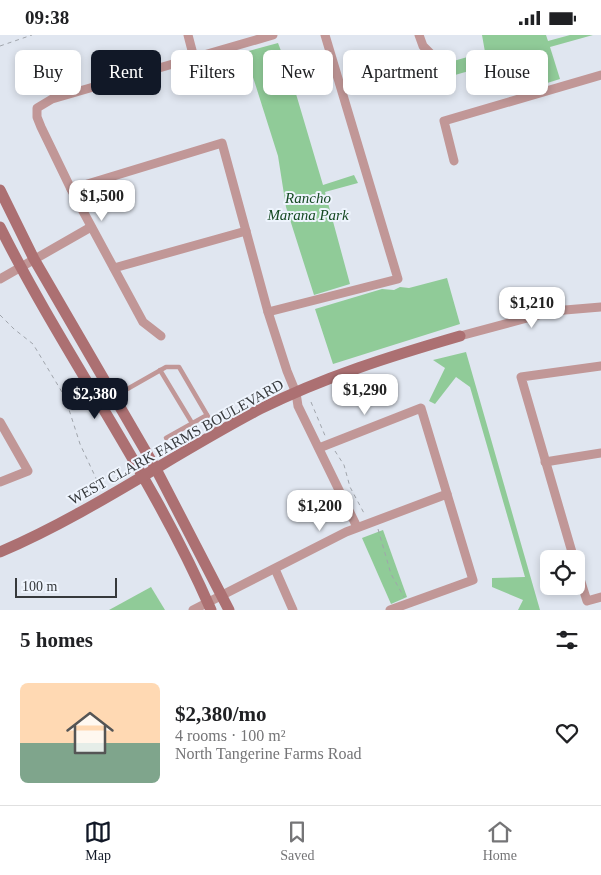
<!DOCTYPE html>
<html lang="en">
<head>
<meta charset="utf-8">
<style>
  body { margin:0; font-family:Georgia,serif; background:#f2f2f2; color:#202124; height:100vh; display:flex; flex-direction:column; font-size:19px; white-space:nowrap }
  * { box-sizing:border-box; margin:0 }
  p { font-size:16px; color:#757577 }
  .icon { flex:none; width:28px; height:28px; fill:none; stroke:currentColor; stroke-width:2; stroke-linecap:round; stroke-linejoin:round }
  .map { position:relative; height:575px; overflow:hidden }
  .details { display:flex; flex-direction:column; background:#fff; flex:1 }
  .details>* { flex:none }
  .banner { position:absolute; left:15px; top:15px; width:571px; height:45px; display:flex; gap:10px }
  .tools { position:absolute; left:540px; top:515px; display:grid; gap:10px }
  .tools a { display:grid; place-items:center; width:45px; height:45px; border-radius:8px; background:#fff; box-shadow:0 2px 8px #0003; font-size:25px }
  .scale { position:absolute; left:15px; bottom:12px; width:102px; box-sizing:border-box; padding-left:5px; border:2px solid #36393c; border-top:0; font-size:14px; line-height:18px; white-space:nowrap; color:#36393c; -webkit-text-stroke:4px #eef4fd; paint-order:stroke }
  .price { position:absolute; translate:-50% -42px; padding:0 11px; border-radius:10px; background:#fff; color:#222; font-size:16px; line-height:32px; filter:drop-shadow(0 1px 2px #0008) }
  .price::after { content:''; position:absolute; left:50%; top:30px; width:15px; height:11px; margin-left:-8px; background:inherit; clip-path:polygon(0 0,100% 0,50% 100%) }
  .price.on { background:#111827; color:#fff }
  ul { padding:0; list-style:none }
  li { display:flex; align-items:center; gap:15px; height:125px; padding:0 20px }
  li span { display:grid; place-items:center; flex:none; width:140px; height:100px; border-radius:8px; color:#555 }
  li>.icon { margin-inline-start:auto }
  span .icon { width:60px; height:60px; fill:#fffc; stroke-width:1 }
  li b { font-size:21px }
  h2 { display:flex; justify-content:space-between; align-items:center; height:60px; padding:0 20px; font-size:21px }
  .tag { padding:0 18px; border-radius:8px; background:#fff; box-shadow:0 2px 8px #0003; font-size:18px; line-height:45px }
  .tag.on { background:#111827; color:#fff }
  .status { display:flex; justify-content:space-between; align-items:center; height:35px; padding:0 25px; background:#fff; direction:ltr }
  .status svg { height:14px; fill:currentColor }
  .tab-bar { display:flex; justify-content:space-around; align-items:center; height:70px; border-top:1px solid #e0e0e0; background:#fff; font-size:14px; color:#757577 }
  .tab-bar a { display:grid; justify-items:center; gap:2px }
  .tab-bar .on { color:#111827 }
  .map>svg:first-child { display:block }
  .green { fill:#90cb98 }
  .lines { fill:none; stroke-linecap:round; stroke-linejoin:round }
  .path { stroke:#a0a5ac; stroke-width:1; stroke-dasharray:4 4; stroke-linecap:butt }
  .lane { stroke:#c19797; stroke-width:4.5 }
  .street { stroke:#c19797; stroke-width:9 }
  .secondary { stroke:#ac7072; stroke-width:11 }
  .labels { text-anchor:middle; stroke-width:4; stroke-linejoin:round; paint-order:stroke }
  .park-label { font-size:15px; font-style:italic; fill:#154922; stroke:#eef4fd }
  .street-label { font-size:15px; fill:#36393c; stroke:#eef4fd }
</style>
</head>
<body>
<div class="status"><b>09:38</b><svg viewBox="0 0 49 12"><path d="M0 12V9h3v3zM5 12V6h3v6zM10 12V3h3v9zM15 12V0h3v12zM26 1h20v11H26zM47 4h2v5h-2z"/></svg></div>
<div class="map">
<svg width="601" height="575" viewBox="0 0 601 575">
  <rect width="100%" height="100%" fill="#e0e6f0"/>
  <g class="green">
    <path d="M482,0H546L548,6L570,0H593L550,12L560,44L544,49L535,17L434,46L432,40L441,37L450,27L485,17Z"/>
    <path d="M278,8L291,42L323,150L354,140L358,148L325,157L350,249L314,260L286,172L278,121L245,17Z"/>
    <path d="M447,243L460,289L333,329L315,274L382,254L394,255L400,252L409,253Z"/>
    <path d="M466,317L540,575H518L523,565L492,552V543L525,542L470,352L456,342L435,369L429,366L445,333L433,325Z"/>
    <path d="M383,495L407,562L391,569L362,503Z"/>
    <path d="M151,552L165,575H109Z"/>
  </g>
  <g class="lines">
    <g class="path">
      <path d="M0,11L32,0"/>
      <path d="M0,280L14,294L33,309L65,362L80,409L101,454"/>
      <path d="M311,367L326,403"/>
      <path d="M335,416L344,430L350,452L365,480"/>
      <path d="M378,494L391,539L404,562"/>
    </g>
    <g class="lane">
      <path d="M160,335L192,388"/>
      <path d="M115,361L166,332H179L217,397"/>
      <path d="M166,403L207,380"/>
    </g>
    <g class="street">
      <path d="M188,0L194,23"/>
      <path d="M419,0L423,11L434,22"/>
      <path d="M454,126L444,86L601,40"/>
      <path d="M71,154L222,108L268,277L287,336L296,358L298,371L357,492"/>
      <path d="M114,233L246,196"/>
      <path d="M0,244L91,192"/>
      <path d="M268,277L398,244L325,0"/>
      <path d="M161,301L143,287L71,154L41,92L37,82V73L52,64L273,0"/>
      <path d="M460,301L553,276L601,272"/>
      <path d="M0,387L28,436L0,447"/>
      <path d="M319,413L421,373L473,545L390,575"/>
      <path d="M545,427L601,418"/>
      <path d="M574,524L521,342L601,331"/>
      <path d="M576,531L587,566L601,562"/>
      <path d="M275,534L293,575"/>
      <path d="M193,575L346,497L447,459"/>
    </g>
    <g class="secondary">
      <path d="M0,155L34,224L156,434L229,575"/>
      <path d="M0,192C65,322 153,441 211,575"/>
      <path d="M0,517C91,478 172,420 260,374C324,342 391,321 460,301"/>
    </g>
  </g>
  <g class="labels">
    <g class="park-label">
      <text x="308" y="168">Rancho<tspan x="308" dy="17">Marana Park</tspan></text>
    </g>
    <g class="street-label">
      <text transform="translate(176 407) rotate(-29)" y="5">WEST CLARK FARMS BOULEVARD</text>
    </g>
  </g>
</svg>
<div class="tools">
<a><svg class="icon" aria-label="locate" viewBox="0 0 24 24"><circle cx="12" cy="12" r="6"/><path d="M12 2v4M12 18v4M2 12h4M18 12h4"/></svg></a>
</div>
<div class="scale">100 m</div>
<b class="price" style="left:102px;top:187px">$1,500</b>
<b class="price" style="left:532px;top:294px">$1,210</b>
<b class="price" style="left:365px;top:381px">$1,290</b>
<b class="price on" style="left:95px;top:385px">$2,380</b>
<b class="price" style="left:320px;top:497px">$1,200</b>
<div class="banner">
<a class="tag">Buy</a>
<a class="tag on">Rent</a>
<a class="tag">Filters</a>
<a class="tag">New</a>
<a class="tag">Apartment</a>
<a class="tag">House</a>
</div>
</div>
<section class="details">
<h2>5 homes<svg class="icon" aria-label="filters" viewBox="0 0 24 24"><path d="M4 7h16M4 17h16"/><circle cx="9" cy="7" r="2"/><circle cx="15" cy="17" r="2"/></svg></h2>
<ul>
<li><span style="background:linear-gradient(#ffd9b3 60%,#7fa58c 0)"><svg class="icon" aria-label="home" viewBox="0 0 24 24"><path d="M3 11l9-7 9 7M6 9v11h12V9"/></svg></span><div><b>$2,380/mo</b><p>4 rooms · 100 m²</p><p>North Tangerine Farms Road</p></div><svg class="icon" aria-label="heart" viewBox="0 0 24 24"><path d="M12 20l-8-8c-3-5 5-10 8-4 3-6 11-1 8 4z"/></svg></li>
</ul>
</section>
<nav class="tab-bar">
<a class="on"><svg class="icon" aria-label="map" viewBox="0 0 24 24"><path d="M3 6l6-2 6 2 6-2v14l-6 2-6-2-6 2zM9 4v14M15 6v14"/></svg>Map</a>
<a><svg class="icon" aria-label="saved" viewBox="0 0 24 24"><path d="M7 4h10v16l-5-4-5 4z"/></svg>Saved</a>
<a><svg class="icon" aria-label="home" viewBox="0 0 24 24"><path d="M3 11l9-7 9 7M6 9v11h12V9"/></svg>Home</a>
</nav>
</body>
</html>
